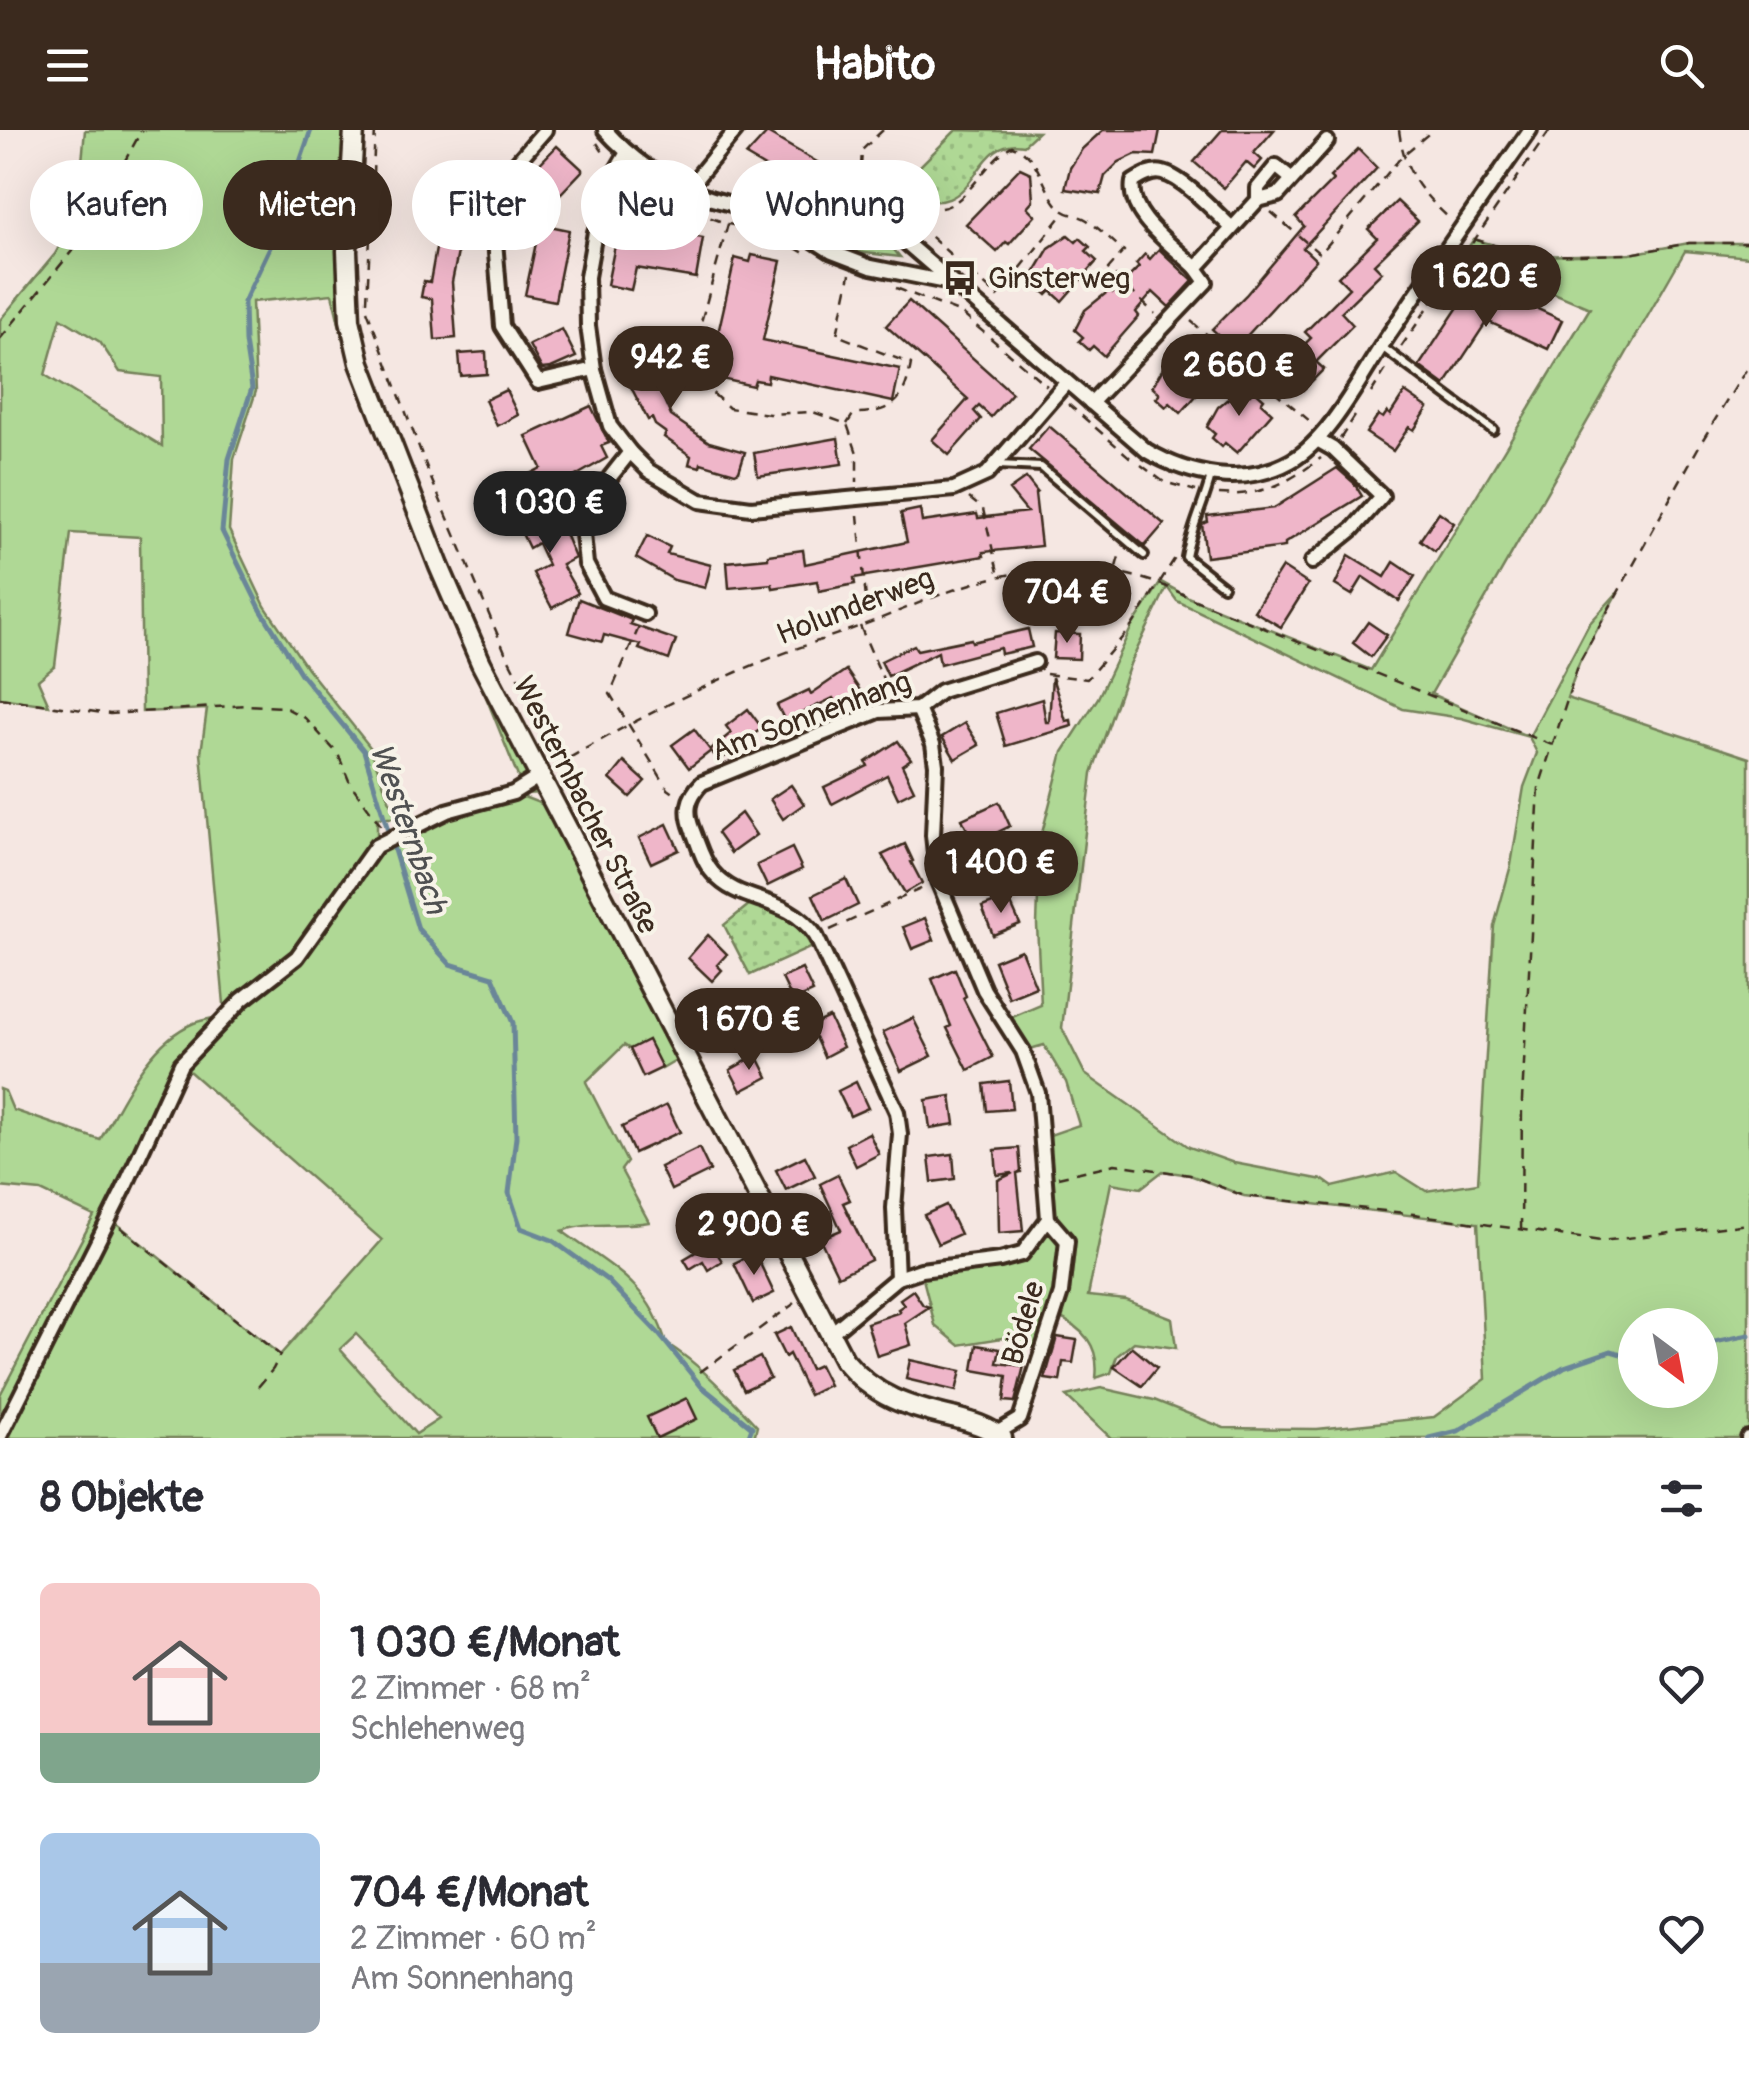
<!DOCTYPE html>
<html lang="de">
<head>
<meta charset="utf-8">
<style>
  body { margin:0; font-family:Pangolin,sans-serif; background:#f2f2f3; color:#2b2b33; height:100vh; display:flex; flex-direction:column; font-size:38px; white-space:nowrap }
  * { box-sizing:border-box; margin:0 }
  p { font-size:32px; color:#7c7c81 }
  .icon { flex:none; width:55px; height:55px; fill:none; stroke:currentColor; stroke-width:2; stroke-linecap:round; stroke-linejoin:round }
  .map { position:relative; height:1308px; overflow:hidden }
  .side { display:flex; flex-direction:column; background:#fff; flex:1 }
  .side>* { flex:none }
  .guide { position:absolute; left:30px; top:30px; width:1000px; height:90px; display:flex; gap:20px }
  .needle { width:65px; rotate:148deg }
  .controls { position:absolute; left:1618px; top:1178px; display:grid; gap:20px }
  .controls a { display:grid; place-items:center; width:100px; height:100px; border-radius:50%; background:#fff; box-shadow:0 10px 40px #0002; font-size:50px }
  .price { position:absolute; translate:-50% -85px; padding:0 22px; border-radius:35px; background:#3b2a1e; color:#fff; font-size:32px; line-height:65px; filter:drop-shadow(0 2px 5px #0008) }
  .price::after { content:''; position:absolute; left:50%; top:60px; width:30px; height:22px; margin-left:-15px; background:inherit; clip-path:polygon(0 0,100% 0,50% 100%) }
  .price.selected { background:#222; color:#fff }
  ul { padding:0; list-style:none }
  li { display:flex; align-items:center; gap:30px; height:250px; padding:0 40px }
  li span { display:grid; place-items:center; flex:none; width:280px; height:200px; border-radius:15px; color:#555 }
  li>.icon { margin-inline-start:auto }
  span .icon { width:120px; height:120px; fill:#fffc; stroke-width:1 }
  li b { font-size:42px }
  h2 { display:flex; justify-content:space-between; align-items:center; height:120px; padding:0 40px; font-size:42px }
  .chip { padding:0 35px; border-radius:45px; background:#fff; box-shadow:0 10px 40px #0002; font-size:35px; line-height:90px }
  .chip.selected { background:#3b2a1e; color:#fff }
  header { display:flex; justify-content:space-between; align-items:center; height:130px; padding:0 40px; background:#3b2a1e; color:#fff; font-size:45px; font-weight:700 }
  .map>svg:first-child { display:block }
  .green { fill:#afd895; stroke:#75815a; stroke-width:2.5; fill-rule:evenodd }
  .park { fill:url(#park-dots); stroke:#75815a; stroke-width:2.5 }
  .lines { fill:none; stroke-linecap:round; stroke-linejoin:round }
  .stream { stroke:#6a8698; stroke-width:5 }
  .building { fill:#efb6c9; stroke:#3b2a1e; stroke-width:2.5 }
  .lane-casing { stroke:#3b2a1e; stroke-width:14 }
  .street-casing { stroke:#3b2a1e; stroke-width:20 }
  .secondary-casing { stroke:#3b2a1e; stroke-width:25 }
  .path { stroke:#3b2a1e; stroke-width:2.5; stroke-dasharray:10 8; stroke-linecap:butt }
  .lane { stroke:#f7f3e8; stroke-width:6 }
  .street { stroke:#f7f3e8; stroke-width:12 }
  .secondary { stroke:#f7f3e8; stroke-width:18 }
  .labels { text-anchor:middle; stroke-width:8; stroke-linejoin:round; paint-order:stroke }
  .poi-label { font-size:30px; fill:#3b2a1e; stroke:#f7f3e8; text-anchor:start }
  .street-label { font-size:30px; fill:#3b2a1e; stroke:#f7f3e8 }
  .water-label { font-size:32px; font-style:italic; fill:#4f5051; stroke:#f7f3e8 }
</style>
</head>
<body>
<header><svg class="icon" aria-label="menu" viewBox="0 0 24 24"><path d="M4 6h16M4 12h16M4 18h16"/></svg>Habito<svg class="icon" aria-label="search" viewBox="0 0 24 24"><circle cx="10" cy="10" r="6"/><path d="M15 15l6 6"/></svg></header>
<div class="map">
<svg width="1749" height="1308" viewBox="0 0 1749 1308">
  <defs>
    <pattern id="park-dots" width="8" height="8" patternUnits="userSpaceOnUse" patternTransform="scale(2.5)"><rect width="8" height="8" fill="#afd895"/><path d="M2 2h.1M6 6h.1" fill="none" stroke="#97ba80" stroke-width="1.8" stroke-linecap="round"/></pattern>
  </defs>
  <rect width="100%" height="100%" fill="#f5e7e2"/>
  <filter id="ink" filterUnits="userSpaceOnUse"><feTurbulence type="fractalNoise" baseFrequency=".01" numOctaves="2"/><feDisplacementMap in="SourceGraphic" scale="20" xChannelSelector="R" yChannelSelector="G"/><feConvolveMatrix kernelMatrix="1 2 1 2 8 2 1 2 1" color-interpolation-filters="sRGB"/></filter>
  <g filter="url(#ink)">
    <g class="green">
      <path d="M85,0H354L350,190L439,436L549,663L516,664L547,676L679,929L662,939L648,911L630,919L624,915L586,952L627,1032L621,1040L649,1092C620,1097 590,1091 562,1101C609,1136 649,1152 666,1213C701,1235 728,1265 757,1296L754,1308H0V1265L94,1086L41,1061L0,1057V959L5,961L13,980L100,1010C123,970 148,912 194,893C204,889 216,888 225,885L201,623L207,579L142,582L140,407L71,403L55,536L38,550L49,575L0,568V190L55,124L77,84ZM332,164L344,214L521,654L377,715V688H396L370,617L307,538L265,476L229,400L234,329L256,261L252,172ZM61,188L100,212L120,242L161,247L162,316L45,245ZM181,934L382,1110L280,1225L110,1088ZM356,1204L439,1289L416,1304L340,1219Z"/>
      <path d="M852,89L875,97L900,127L848,121L822,101Z"/>
      <path d="M1474,109L1529,126L1630,124L1689,113H1749V127L1685,121L1431,564L1529,607L1589,494L1617,463L1579,533L1567,568L1749,628V1308H1111L1066,1266L1101,1258L1154,1270L1224,1298L1317,1299L1434,1287L1486,1249L1478,1093L1244,1066L1190,1045L1163,1041L1141,1058L1111,1053L1088,1166L1126,1170L1172,1188L1176,1218L1134,1212L1117,1226L1111,1243L1096,1248C1100,1215 1083,1198 1055,1185L1043,1220L1002,1208L959,1215L935,1195L921,1141L1022,1124L1048,1089L1041,1008L1079,995L1066,952L1044,915L1023,921L1003,891L1041,875L1037,795L1040,711L1063,622L1098,568L1132,496L1161,452L1190,468L1371,540L1590,178L1463,125ZM1167,457L1177,471L1403,579L1461,588L1529,607L1537,623L1524,657L1511,735L1494,796L1478,1053L1426,1061L1396,1042L1333,1057L1323,1050L1234,1033L1189,1017L1085,944L1062,898L1092,643L1130,534ZM1635,1195H1700V1260H1635Z"/>
    </g>
    <g class="park">
      <path d="M956,0L1038,2L1024,15C967,4 981,106 897,59Z"/>
      <path d="M750,774C782,785 793,787 812,817L750,845L724,795Z"/>
    </g>
    <g class="lines">
      <g class="stream">
        <path d="M311,0L272,113L244,172L245,212L252,258L229,329L222,401L261,480L301,544L364,621L418,799L450,834L493,847L513,893L516,1007L509,1063L521,1098L552,1110L607,1150L658,1203L701,1256L752,1297L748,1308"/>
        <path d="M1700,1215L1749,1205"/>
        <path d="M1429,1308L1458,1301L1564,1237L1611,1221L1635,1228"/>
      </g>
    </g>
    <g class="building">
      <path d="M1103,0H1160L1155,25L1136,24L1119,32L1105,46L1100,64L1065,59L1070,38L1082,19Z"/>
      <path d="M1222,0H1274L1254,23L1262,30L1254,39L1246,32L1224,58L1194,32Z"/>
      <path d="M767,3L817,32L795,55L746,26Z"/>
      <path d="M557,16L583,40L545,80L519,55Z"/>
      <path d="M1358,19L1377,38L1303,118L1316,130L1234,220L1212,199L1246,165L1304,96L1296,87L1333,50L1330,47Z"/>
      <path d="M1020,38L1031,43L1033,70L1027,77L1035,85L1009,114L1006,112L997,122L966,94Z"/>
      <path d="M450,64L469,68L452,152L456,208L435,210L432,169L421,167L424,151L430,152L437,113H441Z"/>
      <path d="M1397,71L1418,91L1374,134L1382,142L1341,182L1353,195L1316,232L1324,239L1303,260L1280,238L1311,208L1305,202L1349,158L1338,147L1377,108L1368,99Z"/>
      <path d="M621,85L645,90L643,97L703,108L696,148L636,138L631,160L607,155Z"/>
      <path d="M540,94L569,100L555,171L525,165Z"/>
      <path d="M1068,105L1076,112L1080,108L1090,117L1086,121L1097,131L1062,171L1051,161L1047,165L1037,156L1041,152L1033,145L1049,118Z"/>
      <path d="M1159,119L1193,151L1169,177L1153,162L1136,182L1139,186L1104,226L1093,216L1089,220L1079,211L1083,207L1075,200L1085,180L1110,160L1113,163L1139,137L1136,134L1145,124L1150,129Z"/>
      <path d="M752,125L781,131L763,210L900,239L893,272L768,245L767,252L755,250L753,256L722,249L723,242L710,239L735,128L750,132Z"/>
      <path d="M1501,162L1562,190L1548,219L1487,191L1445,255L1419,236L1460,174Z"/>
      <path d="M909,171L1012,263L991,287L979,276L974,281L981,289L949,325L932,310L968,269L886,196Z"/>
      <path d="M562,199L576,227L551,238L542,239L529,215Z"/>
      <path d="M645,203L652,243L671,286L709,312L745,322L739,341L735,343L701,333L700,337L689,334L691,326L664,307L666,303L655,295L652,288L648,290L631,257L619,207Z"/>
      <path d="M1187,217L1195,224L1199,220L1209,229L1205,233L1216,243L1181,283L1170,273L1166,277L1156,268L1160,264L1152,257L1168,230Z"/>
      <path d="M486,222L487,244L461,246L459,224Z"/>
      <path d="M1242,257L1250,264L1254,260L1264,269L1261,273L1272,283L1237,323L1225,313L1222,317L1212,308L1215,304L1207,297L1218,277Z"/>
      <path d="M506,260L518,285L497,296L485,270Z"/>
      <path d="M1405,262L1428,278L1414,300L1409,297L1393,321L1366,303L1378,285L1383,288L1387,282L1390,285Z"/>
      <path d="M591,276L609,313L601,316L607,328L572,348L556,355L554,350L529,363L522,348L541,338L526,306Z"/>
      <path d="M1049,296L1164,394L1145,416L1029,319Z"/>
      <path d="M838,308L842,334L758,346L754,323Z"/>
      <path d="M1337,338L1354,353L1362,366L1285,413V417L1206,427L1202,394L1208,392L1207,386L1274,378Z"/>
      <path d="M1026,348L1037,362L1035,364L1041,416L983,422L984,426L854,448L855,454L819,461L817,451L773,458L772,454L729,458L727,432L768,428V425L803,420L805,434L907,412L901,383L920,379L922,392L977,384L978,388L1027,382L1009,360Z"/>
      <path d="M538,380L544,391L557,384L575,428L562,435L578,463L552,478L533,443L548,435L538,413L529,418L516,391Z"/>
      <path d="M1439,382L1454,393L1435,421L1420,410Z"/>
      <path d="M647,406L670,417L667,424L711,435L705,458L674,450L636,428Z"/>
      <path d="M1349,425L1385,447L1394,432L1415,446L1399,471L1363,447L1352,465L1335,455Z"/>
      <path d="M1282,437L1308,454L1281,497L1254,481Z"/>
      <path d="M579,469L632,490L630,494L676,510L669,530L639,519L641,515L604,505L602,512L569,503Z"/>
      <path d="M1368,492L1387,505L1371,527L1353,513Z"/>
      <path d="M1028,499L1032,517L1024,519L1001,524L1000,518L940,534L938,522L888,546L881,531L914,515L917,520L971,509L972,512Z"/>
      <path d="M1055,503L1080,504L1079,529L1053,528Z"/>
      <path d="M846,540L861,562L839,577L833,568L785,591L777,575L809,560L811,564Z"/>
      <path d="M1052,547L1066,591L1071,590L1072,596L1006,616L996,583L1042,569L1046,592H1049Z"/>
      <path d="M748,579L762,598L719,631L711,621L689,638L672,615L694,599L710,620L731,603L726,596Z"/>
      <path d="M965,593L979,615L955,629L942,607Z"/>
      <path d="M898,611L911,629L902,635L914,660L898,668L887,645L832,674L824,657L868,636L866,632Z"/>
      <path d="M624,632L645,651L630,667L610,649Z"/>
      <path d="M791,655L804,674L783,689L770,669Z"/>
      <path d="M999,672L1010,696L974,714L962,689Z"/>
      <path d="M741,683L756,705L731,723L717,703Z"/>
      <path d="M667,694L679,720L651,733L639,708Z"/>
      <path d="M905,714L913,731L911,732L922,753L905,763L882,725Z"/>
      <path d="M792,718L802,739L767,756L757,735Z"/>
      <path d="M846,749L858,775L825,791L813,765Z"/>
      <path d="M1008,767L1020,794L993,805L982,777Z"/>
      <path d="M925,788L934,810L912,819L903,797Z"/>
      <path d="M708,805L727,824L717,835L722,840L712,851L688,828Z"/>
      <path d="M1021,820L1036,857L1009,868L994,831Z"/>
      <path d="M802,839L813,862L793,871L782,848Z"/>
      <path d="M955,839L966,866L963,868L993,927L968,940L947,898L951,896L932,849Z"/>
      <path d="M739,873L753,902L725,916L710,887Z"/>
      <path d="M829,887L843,917L824,927L810,896Z"/>
      <path d="M913,888L932,926L901,941L883,902Z"/>
      <path d="M648,910L662,938L643,947L630,919Z"/>
      <path d="M757,925L768,947L741,961L730,940Z"/>
      <path d="M1009,951L1012,979L987,981L984,954Z"/>
      <path d="M856,952L868,978L850,986L838,961Z"/>
      <path d="M951,966L955,994L930,998L926,970Z"/>
      <path d="M667,975L680,1002L634,1023L622,997Z"/>
      <path d="M869,1003L879,1024L856,1036L846,1015Z"/>
      <path d="M699,1018L710,1041L671,1060L660,1037Z"/>
      <path d="M1019,1018L1021,1042L1017,1043L1023,1101L999,1103L998,1050L1013,1043L997,1045L995,1020Z"/>
      <path d="M953,1024L955,1049L932,1052L929,1027Z"/>
      <path d="M805,1026L815,1046L786,1060L776,1040Z"/>
      <path d="M838,1045L850,1070L843,1073L871,1130L838,1146L820,1109L841,1100L820,1054Z"/>
      <path d="M946,1075L960,1104L938,1114L924,1085Z"/>
      <path d="M720,1080L733,1106L717,1114L705,1088Z"/>
      <path d="M711,1113L722,1131L708,1140L703,1131L690,1139L684,1129Z"/>
      <path d="M755,1123L774,1163L753,1173L734,1133Z"/>
      <path d="M913,1160L923,1175L929,1177L905,1193L911,1215L877,1226L867,1193L900,1182L898,1179L904,1175L900,1169Z"/>
      <path d="M791,1197L810,1239L819,1235L829,1255L809,1265L789,1224L785,1227L774,1205Z"/>
      <path d="M1057,1207L1077,1210L1073,1233L1063,1232L1060,1251L1045,1249Z"/>
      <path d="M977,1215L1000,1219L997,1233L1024,1236L1015,1272L1004,1271L1007,1246L973,1240Z"/>
      <path d="M1132,1217L1157,1238L1142,1256L1114,1237Z"/>
      <path d="M760,1227L770,1248L744,1260L734,1240Z"/>
      <path d="M910,1230L961,1241L956,1261L906,1249Z"/>
      <path d="M687,1268L697,1289L657,1308L647,1287Z"/>
    </g>
    <g class="lines">
      <defs>
        <g id="lane">
          <path d="M1382,217L1493,300"/>
          <path d="M998,335L1041,337L1144,425"/>
          <path d="M1211,346C1204,374 1191,399 1186,427L1223,456"/>
        </g>
        <g id="street">
          <path d="M545,0L491,62L502,196L538,252L594,239"/>
          <path d="M605,0C657,58 723,80 800,83C838,84 855,78 889,98L1147,321C1190,346 1244,357 1291,331C1332,308 1364,240 1392,200C1437,133 1483,66 1530,0"/>
          <path d="M626,24L616,41L595,102L587,147L588,196L594,239L610,296L630,322L649,341L700,371L751,378L954,359L987,344L1066,253"/>
          <path d="M686,61L736,0"/>
          <path d="M1258,70V58L1276,36L1292,49"/>
          <path d="M771,83L832,122L871,137L951,153"/>
          <path d="M1196,138C1174,116 1127,86 1133,52C1141,47 1152,40 1163,43C1184,48 1216,83 1232,98"/>
          <path d="M1091,273L1206,152L1196,138L1258,70L1278,65L1327,11"/>
          <path d="M630,322L581,384L586,434L604,468L645,484"/>
          <path d="M1312,432L1353,399L1382,366L1333,319L1319,311"/>
          <path d="M897,1148L894,1078L900,1004L897,982L816,806C786,763 741,776 713,743C703,732 699,716 693,701C685,682 687,668 702,653L879,581L918,579L941,561L1035,532"/>
          <path d="M830,1204L897,1148L921,1140L1000,1130L1022,1124L1048,1089L1038,963L1023,921L984,860L938,751L933,705L936,635L933,614L918,579"/>
          <path d="M997,1303L1020,1289L1061,1163L1067,1111L1048,1089"/>
          <path d="M0,1306L123,1061L181,934L242,870L297,827L376,716L447,681L513,663L540,646"/>
          <path d="M1748,1308H1749"/>
        </g>
        <path id="secondary" d="M354,0L347,121L350,190L360,233L439,436L481,533L844,1230C874,1267 908,1277 952,1287C971,1292 987,1296 1002,1308"/>
      </defs>
      <use href="#lane" class="lane-casing"/>
      <use href="#street" class="street-casing"/>
      <use href="#secondary" class="secondary-casing"/>
      <g class="path">
        <path d="M883,0L862,20L861,37L873,62C897,64 922,81 941,78C967,75 987,28 1012,16C1040,25 1041,57 1059,77C1067,86 1078,84 1087,90C1100,99 1112,111 1124,121L1108,139L1155,184"/>
        <path d="M1399,0C1404,40 1419,61 1449,88"/>
        <path d="M597,13L606,27"/>
        <path d="M629,50L673,74L728,94L767,101L809,126"/>
        <path d="M1271,82L1320,124L1402,26L1433,0"/>
        <path d="M901,89L913,91L998,167L1064,83"/>
        <path d="M728,94L695,214L699,251L729,278L769,284L813,282L847,294L857,323V352"/>
        <path d="M1474,109L1529,126L1630,124L1689,113H1749"/>
        <path d="M857,117L861,100"/>
        <path d="M896,158L961,183L1047,256"/>
        <path d="M367,172L375,0"/>
        <path d="M367,180L430,346L505,522L561,631"/>
        <path d="M1191,191L1311,292"/>
        <path d="M0,209L81,110L142,0"/>
        <path d="M1401,217L1550,0"/>
        <path d="M1371,263L1388,236"/>
        <path d="M1068,274L1134,331"/>
        <path d="M847,294L854,283C893,283 904,272 911,234L837,205L850,144"/>
        <path d="M1340,309L1355,286"/>
        <path d="M1141,335L1164,352L1196,361"/>
        <path d="M1219,364C1261,367 1288,353 1321,328"/>
        <path d="M969,368L983,379L999,446"/>
        <path d="M858,385L868,491"/>
        <path d="M1116,437L1121,420"/>
        <path d="M860,496L890,565"/>
        <path d="M639,497L610,564L668,659L675,664"/>
        <path d="M1046,544L1087,549L1132,496L1175,428"/>
        <path d="M0,568L110,584L246,575L284,577L305,588L338,624L350,653L382,697"/>
        <path d="M554,637C613,602 674,570 737,542C782,522 829,508 874,491C923,472 973,448 1027,442C1084,435 1139,440 1190,468L1552,615"/>
        <path d="M830,800L923,758"/>
        <path d="M1058,1047L1115,1034L1190,1045L1244,1066L1414,1084L1601,1111L1749,1094"/>
        <path d="M120,1097L280,1225L273,1239L258,1257"/>
        <path d="M1521,1099L1522,970L1539,657L1579,533L1702,311L1749,235"/>
        <path d="M700,1242L795,1173"/>
      </g>
      <use href="#lane" class="lane"/>
      <use href="#street" class="street"/>
      <use href="#secondary" class="secondary"/>
    </g>
  </g>
  <defs>
    <symbol id="bus-bare" viewBox="-9 -9 18 18"><path d="M-5-6H5V4H4V6H2V4H-2V6H-4V4H-5ZM-3.5-4V0h7V-4ZM-3.5 1.2v1.5H-2V1.2ZM2 1.2v1.5H3.5V1.2Z" fill="#3b2a1e" stroke="#f7f3e8" stroke-width="2.5" paint-order="stroke"/></symbol>
  </defs>
  <g fill-rule="evenodd">
    <use href="#bus-bare" x="935" y="123" width="50" height="50"/>
  </g>
  <g class="labels">
    <g class="poi-label">
      <text x="988" y="158">Ginsterweg</text>
    </g>
    <g class="street-label">
      <text transform="translate(855 476) rotate(-21)" y="10">Holunderweg</text>
      <text transform="translate(811 586) rotate(-20)" y="10">Am Sonnenhang</text>
      <text transform="translate(586 675) rotate(63)" y="10">Westernbacher Straße</text>
      <text transform="translate(1023 1193) rotate(-74)" y="10">Bödele</text>
    </g>
    <g class="water-label">
      <text transform="translate(409 698) rotate(71)" y="11">Westernbach</text>
    </g>
  </g>
</svg>
<div class="controls">
<a><svg class="needle" viewBox="-14 -14 28 28"><path d="M0-13l5 13h-10z" fill="#e53935"/><path d="M0 13l5-13h-10z" fill="#7c7c81"/></svg></a>
</div>
<b class="price" style="left:1486px;top:200px">1 620 €</b>
<b class="price" style="left:671px;top:281px">942 €</b>
<b class="price" style="left:1239px;top:289px">2 660 €</b>
<b class="price selected" style="left:550px;top:426px">1 030 €</b>
<b class="price" style="left:1067px;top:516px">704 €</b>
<b class="price" style="left:1001px;top:786px">1 400 €</b>
<b class="price" style="left:749px;top:943px">1 670 €</b>
<b class="price" style="left:754px;top:1148px">2 900 €</b>
<div class="guide">
<a class="chip">Kaufen</a>
<a class="chip selected">Mieten</a>
<a class="chip">Filter</a>
<a class="chip">Neu</a>
<a class="chip">Wohnung</a>
</div>
</div>
<section class="side">
<h2>8 Objekte<svg class="icon" aria-label="filters" viewBox="0 0 24 24"><path d="M4 7h16M4 17h16"/><circle cx="9" cy="7" r="2"/><circle cx="15" cy="17" r="2"/></svg></h2>
<ul>
<li><span style="background:linear-gradient(#f6c9c9 75%,#7fa58c 0)"><svg class="icon" aria-label="home" viewBox="0 0 24 24"><path d="M3 11l9-7 9 7M6 9v11h12V9"/></svg></span><div><b>1 030 €/Monat</b><p>2 Zimmer · 68 m²</p><p>Schlehenweg</p></div><svg class="icon" aria-label="heart" viewBox="0 0 24 24"><path d="M12 20l-8-8c-3-5 5-10 8-4 3-6 11-1 8 4z"/></svg></li>
<li><span style="background:linear-gradient(#a9c7e8 65%,#9aa5b1 0)"><svg class="icon" aria-label="home" viewBox="0 0 24 24"><path d="M3 11l9-7 9 7M6 9v11h12V9"/></svg></span><div><b>704 €/Monat</b><p>2 Zimmer · 60 m²</p><p>Am Sonnenhang</p></div><svg class="icon" aria-label="heart" viewBox="0 0 24 24"><path d="M12 20l-8-8c-3-5 5-10 8-4 3-6 11-1 8 4z"/></svg></li>
</ul>
</section>
</body>
</html>
